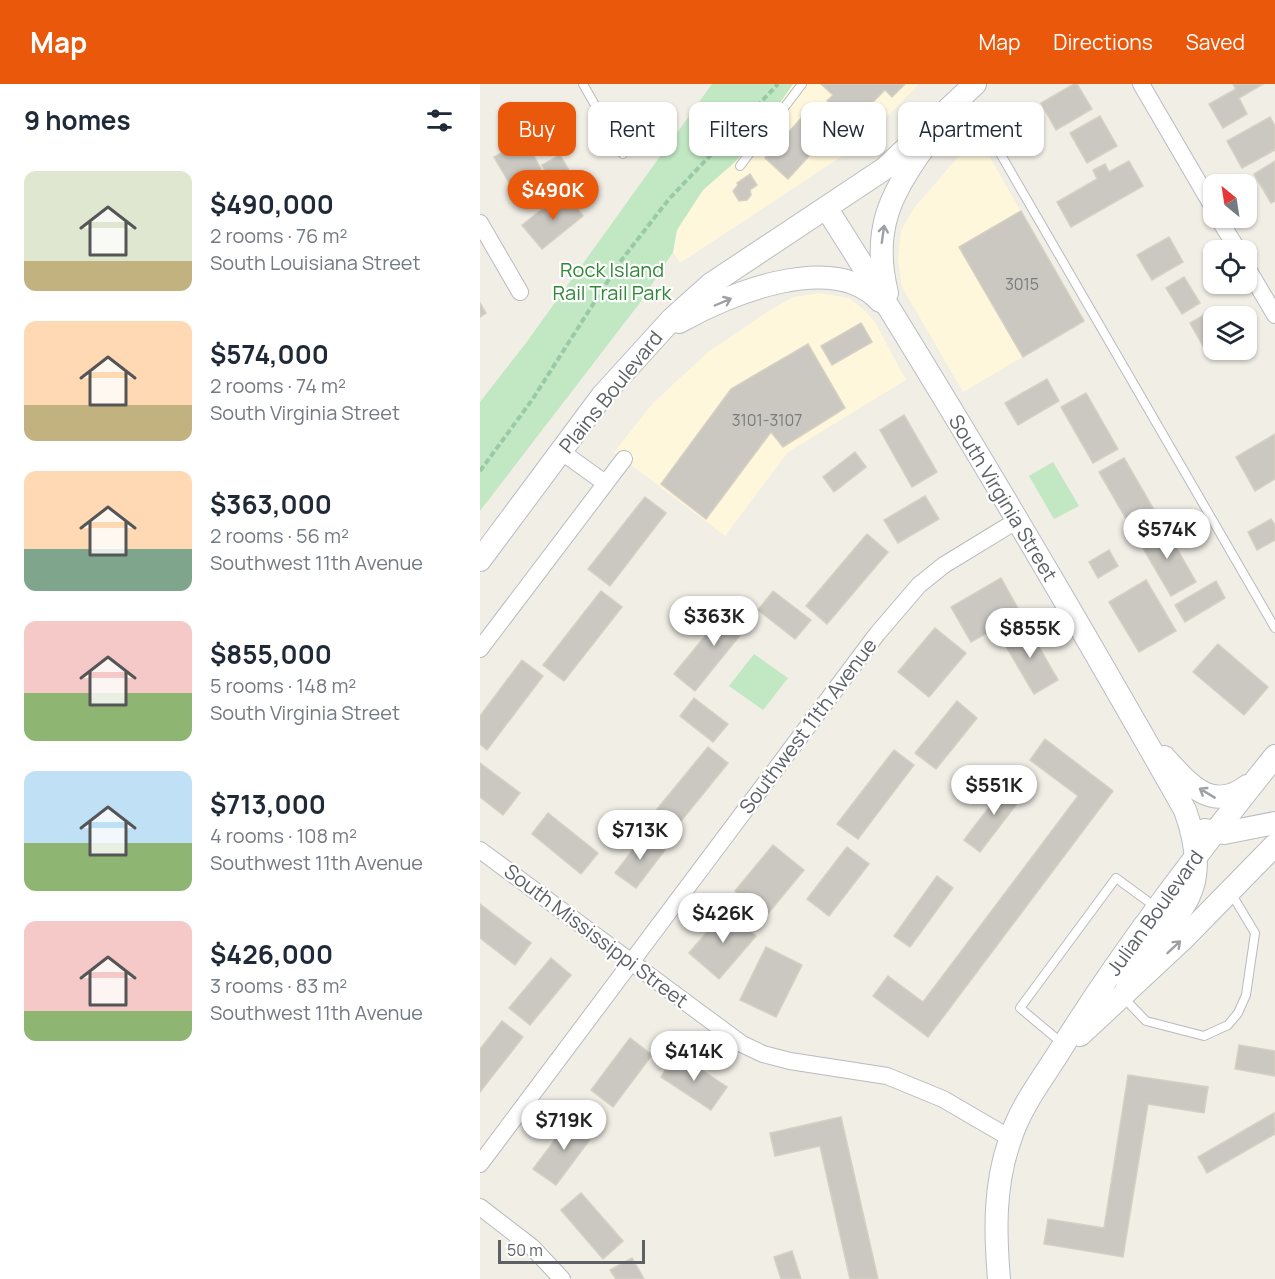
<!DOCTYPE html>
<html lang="en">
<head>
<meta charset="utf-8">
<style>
  body { margin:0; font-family:Manrope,sans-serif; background:#f6f6f7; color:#1f2937; height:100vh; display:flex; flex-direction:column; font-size:22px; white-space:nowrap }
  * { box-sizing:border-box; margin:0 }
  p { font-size:20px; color:#747a83 }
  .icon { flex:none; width:33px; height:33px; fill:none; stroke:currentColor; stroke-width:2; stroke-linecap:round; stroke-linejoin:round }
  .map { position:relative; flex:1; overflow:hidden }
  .drawer { display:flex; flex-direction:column; background:#fff; width:480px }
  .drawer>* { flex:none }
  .hud { position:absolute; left:18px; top:18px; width:570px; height:54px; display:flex; gap:12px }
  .needle { width:39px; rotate:330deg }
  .controls { position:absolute; left:723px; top:90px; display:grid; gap:12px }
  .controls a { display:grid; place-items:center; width:54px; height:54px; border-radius:12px; background:#fff; box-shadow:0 2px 4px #0004; font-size:30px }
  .scale { position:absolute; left:18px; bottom:15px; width:147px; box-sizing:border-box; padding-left:6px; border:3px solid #5d6166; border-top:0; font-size:16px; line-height:21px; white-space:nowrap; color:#5d6166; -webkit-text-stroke:4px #fff; paint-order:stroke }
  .price { position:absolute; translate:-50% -51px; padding:0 14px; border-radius:21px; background:#fff; color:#222; font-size:20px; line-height:39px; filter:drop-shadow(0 2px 3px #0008) }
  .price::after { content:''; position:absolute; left:50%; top:36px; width:18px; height:14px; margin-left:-9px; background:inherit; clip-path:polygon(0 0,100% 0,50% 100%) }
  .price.active { background:#ea580c; color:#fff }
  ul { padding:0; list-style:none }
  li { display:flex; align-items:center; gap:18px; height:150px; padding:0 24px }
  li span { display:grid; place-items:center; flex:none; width:168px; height:120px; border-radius:12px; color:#555 }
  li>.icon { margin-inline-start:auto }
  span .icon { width:72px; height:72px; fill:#fffc; stroke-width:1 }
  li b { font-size:26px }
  h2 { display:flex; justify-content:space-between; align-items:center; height:72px; padding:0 24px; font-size:26px }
  .tag { padding:0 21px; border-radius:12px; background:#fff; box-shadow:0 2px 4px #0004; font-size:21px; line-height:54px }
  .tag.active { background:#ea580c; color:#fff }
  header { display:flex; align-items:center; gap:36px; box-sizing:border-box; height:84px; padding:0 30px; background:#ea580c; color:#fff }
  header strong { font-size:28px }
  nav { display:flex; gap:33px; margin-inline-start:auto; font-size:21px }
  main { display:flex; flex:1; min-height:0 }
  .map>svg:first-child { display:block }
  .commercial { fill:#fff7db }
  .green { fill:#c1e8c2 }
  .building { fill:#cbc8c2; stroke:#d5d0c3; stroke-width:1.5 }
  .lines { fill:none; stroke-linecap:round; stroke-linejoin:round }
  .lane-casing { stroke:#b8bbbf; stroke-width:10 }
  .street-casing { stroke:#b8bbbf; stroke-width:18 }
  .secondary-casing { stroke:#b9bcc2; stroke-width:24 }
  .path { stroke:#9ac9a8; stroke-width:4; stroke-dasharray:6 3; stroke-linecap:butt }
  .lane { stroke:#fff; stroke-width:8 }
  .street { stroke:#fff; stroke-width:16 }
  .secondary { stroke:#fff; stroke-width:22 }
  .oneway { stroke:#9ea0a3 }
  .labels { text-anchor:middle; stroke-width:4.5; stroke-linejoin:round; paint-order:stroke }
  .number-label { font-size:16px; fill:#787b7d }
  .park-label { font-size:20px; fill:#338739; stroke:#fff }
  .street-label { font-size:20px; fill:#5d6166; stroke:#fff }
</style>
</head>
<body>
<header>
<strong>Map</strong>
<nav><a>Map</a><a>Directions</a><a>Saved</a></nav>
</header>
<main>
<section class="drawer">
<h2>9 homes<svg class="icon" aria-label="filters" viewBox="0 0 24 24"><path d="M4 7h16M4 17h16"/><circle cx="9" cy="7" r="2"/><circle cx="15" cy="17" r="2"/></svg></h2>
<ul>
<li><span style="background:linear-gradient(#dfe7d0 75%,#c2b280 0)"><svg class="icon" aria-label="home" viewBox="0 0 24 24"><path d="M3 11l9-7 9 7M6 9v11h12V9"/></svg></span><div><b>$490,000</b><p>2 rooms · 76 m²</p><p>South Louisiana Street</p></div></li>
<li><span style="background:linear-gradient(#ffd9b3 70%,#c2b280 0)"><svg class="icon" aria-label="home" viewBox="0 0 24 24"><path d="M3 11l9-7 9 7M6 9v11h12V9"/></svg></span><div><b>$574,000</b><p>2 rooms · 74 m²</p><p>South Virginia Street</p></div></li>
<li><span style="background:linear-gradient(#ffd9b3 65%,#7fa58c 0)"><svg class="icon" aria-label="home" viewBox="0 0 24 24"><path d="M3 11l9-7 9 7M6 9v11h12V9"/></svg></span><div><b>$363,000</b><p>2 rooms · 56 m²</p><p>Southwest 11th Avenue</p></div></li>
<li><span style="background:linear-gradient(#f6c9c9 60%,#8fb573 0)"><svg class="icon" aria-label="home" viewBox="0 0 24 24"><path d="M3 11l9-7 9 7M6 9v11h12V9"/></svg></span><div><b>$855,000</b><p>5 rooms · 148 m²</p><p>South Virginia Street</p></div></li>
<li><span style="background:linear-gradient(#bfe0f5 60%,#8fb573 0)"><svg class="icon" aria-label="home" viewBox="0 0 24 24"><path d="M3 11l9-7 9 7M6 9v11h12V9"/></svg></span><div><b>$713,000</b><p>4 rooms · 108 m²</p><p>Southwest 11th Avenue</p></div></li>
<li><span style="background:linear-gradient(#f6c9c9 75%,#8fb573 0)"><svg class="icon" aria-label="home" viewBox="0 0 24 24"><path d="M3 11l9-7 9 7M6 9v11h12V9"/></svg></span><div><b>$426,000</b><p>3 rooms · 83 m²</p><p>Southwest 11th Avenue</p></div></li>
</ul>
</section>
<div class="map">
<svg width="795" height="1195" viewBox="0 0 795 1195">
  <rect width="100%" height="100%" fill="#f0eee5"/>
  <g class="commercial">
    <path d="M313,0H439L390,50L367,69L200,179L193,168L197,146L211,122L223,106L255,78L274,56Z"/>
    <path d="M497,51L604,237L483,308L422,203L418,175L421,147L434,124Z"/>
    <path d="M339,209L369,214L383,225L395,238L426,296L308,368L245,452L134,368L173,319L228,268L293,224L314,213Z"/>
  </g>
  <g class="green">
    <path d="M232,0H313L274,56L255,78L223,106L197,146L193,168L159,220L0,427V318L46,259Z"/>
    <path d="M573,378L599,422L574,435L549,392Z"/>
    <path d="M274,570L308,594L283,626L249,602Z"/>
  </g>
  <g class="building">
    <path d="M341,0H425L412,13L405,6L372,39L347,17L353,11Z"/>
    <path d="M594,0H597L612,25L576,46L561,19Z"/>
    <path d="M753,0H783L759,14L767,30L743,44L729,20L756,5Z"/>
    <path d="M325,30L348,51L308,95L285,74Z"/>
    <path d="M620,32L637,62L607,79L590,49Z"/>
    <path d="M790,33L795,42V66L762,84L747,57Z"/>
    <path d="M45,56L61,85L31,102L14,73Z"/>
    <path d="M80,71L90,88L72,98L62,81Z"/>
    <path d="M649,77L663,102L591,143L577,118L617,95L613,86L625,80L629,88Z"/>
    <path d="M795,77V117L791,119L774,90Z"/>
    <path d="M270,90L277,101L270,106L271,111L267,116L259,117L253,107L258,101L257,99Z"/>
    <path d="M84,108L103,132L62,165L42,141Z"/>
    <path d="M541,127L604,237L543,273L479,163Z"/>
    <path d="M689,153L703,178L672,196L657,171Z"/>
    <path d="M704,193L720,219L702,230L686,204Z"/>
    <path d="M0,219L6,229L0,233Z"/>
    <path d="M734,225L738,232H734V265L727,269L710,239Z"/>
    <path d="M381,239L392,258L352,281L341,262Z"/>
    <path d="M328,260L365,324L303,363L291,348L226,435L181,400L251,305Z"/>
    <path d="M567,295L579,317L538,341L525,319Z"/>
    <path d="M606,309L638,365L613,379L581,323Z"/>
    <path d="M424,331L457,388L432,403L400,346Z"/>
    <path d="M795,350V395L775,407L756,373Z"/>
    <path d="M375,368L386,383L354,408L343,393Z"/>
    <path d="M644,374L677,431L652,445L619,388Z"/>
    <path d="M445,412L459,435L418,459L404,436Z"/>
    <path d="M165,413L186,429L130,502L108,485Z"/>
    <path d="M791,435L795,441V456L777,466L768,448Z"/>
    <path d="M683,440L716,498L691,512L657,454Z"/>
    <path d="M387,450L408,468L347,540L326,522Z"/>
    <path d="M629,466L638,482L618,494L609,478Z"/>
    <path d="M521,494L541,530L491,558L471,523Z"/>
    <path d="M666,496L696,547L659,568L629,518Z"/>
    <path d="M736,497L745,514L705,538L695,521Z"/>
    <path d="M121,507L142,523L84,597L63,581Z"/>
    <path d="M293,507L331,536L315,555L278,526Z"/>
    <path d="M253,518L273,535L215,607L194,590Z"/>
    <path d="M546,540L578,596L554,610L521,554Z"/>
    <path d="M455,544L486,569L449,613L418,588Z"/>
    <path d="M738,560L788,603L764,631L713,588Z"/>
    <path d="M42,576L63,592L7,666L0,660V632Z"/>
    <path d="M214,614L248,640L233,658L200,632Z"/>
    <path d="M477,617L497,634L456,685L435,669Z"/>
    <path d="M565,655L633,707L448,953L393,912L408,892L443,918L598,712L550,676Z"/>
    <path d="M228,663L248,679L189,752L169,735Z"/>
    <path d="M414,666L434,681L378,755L357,740Z"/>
    <path d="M0,679L40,709L23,731L0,713Z"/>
    <path d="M529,697L545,709L500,768L484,756Z"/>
    <path d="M68,729L118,769L101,790L52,750Z"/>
    <path d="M165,750L185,766L156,804L135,789Z"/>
    <path d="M293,761L324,786L286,832L255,807Z"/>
    <path d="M367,763L389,780L349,832L327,815Z"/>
    <path d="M457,792L473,804L430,863L414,852Z"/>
    <path d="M0,820L51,859L35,881L0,854Z"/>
    <path d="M246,826L276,852L239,895L209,869Z"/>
    <path d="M286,863L322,881L296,933L260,916Z"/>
    <path d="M71,874L91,891L50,941L29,924Z"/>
    <path d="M22,937L43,953L0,1008V965Z"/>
    <path d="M150,954L172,971L133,1023L111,1006Z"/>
    <path d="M759,961L795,967V992L755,985Z"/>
    <path d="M196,969L247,1003L231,1026L181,993Z"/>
    <path d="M648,991L728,1003L724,1029L668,1020L643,1173L564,1160L568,1135L624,1144Z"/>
    <path d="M794,1029L795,1050L727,1089L718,1073Z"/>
    <path d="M92,1033L114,1050L76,1101L53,1085Z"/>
    <path d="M361,1033L398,1195H370L340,1062L295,1072L290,1049Z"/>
    <path d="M101,1109L143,1157L123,1175L81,1126Z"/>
    <path d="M312,1167L321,1195H301L294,1173Z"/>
    <path d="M152,1174L164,1195H136L130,1186Z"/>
  </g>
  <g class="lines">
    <defs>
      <g id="lane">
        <path d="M103,0L143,70"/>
        <path d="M483,13L502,38L795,544"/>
        <path d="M260,82L322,0"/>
        <path d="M642,912L666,937L724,952L748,941L758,929L766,911L775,849L751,809"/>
        <path d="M583,960L540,924L636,794L677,824"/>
      </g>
      <g id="street">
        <path d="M661,0L734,125"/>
        <path d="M738,134L758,166"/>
        <path d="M0,139L40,208"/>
        <path d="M766,182L795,231"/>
        <path d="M82,368L125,399"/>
        <path d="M0,565L144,375"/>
        <path d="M0,766L262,960L283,970L310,977L407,992L463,1015L530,1054"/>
        <path d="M0,1080L397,550L439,501L464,481L536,437"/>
        <path d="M0,1123L52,1163L82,1195"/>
      </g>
      <g id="secondary">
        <path d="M347,125C472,322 590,523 705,726C742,830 676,829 645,909"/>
        <path d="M407,209C392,148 409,111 445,62"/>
        <path d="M199,238C248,210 354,166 400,217"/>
        <path d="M0,476L122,312L192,235L231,200L404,85L495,0"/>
        <path d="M684,673C709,700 731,729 767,702"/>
        <path d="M725,746L744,749L795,739"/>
        <path d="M600,951L702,856L795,761"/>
        <path d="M519,1195C515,1148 514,1101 530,1056C540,1023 563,994 581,965C645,862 720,766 795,672"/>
      </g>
    </defs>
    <use href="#lane" class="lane-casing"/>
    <use href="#street" class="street-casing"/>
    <use href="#secondary" class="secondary-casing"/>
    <path class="path" d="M0,387L52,316L140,178L189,115L298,0"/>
    <use href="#lane" class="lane"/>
    <use href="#street" class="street"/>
    <use href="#secondary" class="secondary"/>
  </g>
  <defs><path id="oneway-shaft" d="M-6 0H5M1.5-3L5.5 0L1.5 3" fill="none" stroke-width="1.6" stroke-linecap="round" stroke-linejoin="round" transform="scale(1.5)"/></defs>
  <g class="oneway">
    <use href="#oneway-shaft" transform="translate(403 150) rotate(-82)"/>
    <use href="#oneway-shaft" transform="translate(243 218) rotate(-23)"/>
    <use href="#oneway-shaft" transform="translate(727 709) rotate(-149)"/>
    <use href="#oneway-shaft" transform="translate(694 863) rotate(-43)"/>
  </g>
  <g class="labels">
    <g class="number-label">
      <text x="542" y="206">3015</text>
      <text x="287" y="342">3101-3107</text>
    </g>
    <g class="park-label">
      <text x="132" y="193">Rock Island<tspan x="132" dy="23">Rail Trail Park</tspan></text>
    </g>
    <g class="street-label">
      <text transform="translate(131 308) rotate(-51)" y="7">Plains Boulevard</text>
      <text transform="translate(523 414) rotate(59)" y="7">South Virginia Street</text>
      <text transform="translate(328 642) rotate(-53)" y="7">Southwest 11th Avenue</text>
      <text transform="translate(675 829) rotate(-54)" y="7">Julian Boulevard</text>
      <text transform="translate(116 852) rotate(37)" y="7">South Mississippi Street</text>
    </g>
  </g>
</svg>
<div class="controls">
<a><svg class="needle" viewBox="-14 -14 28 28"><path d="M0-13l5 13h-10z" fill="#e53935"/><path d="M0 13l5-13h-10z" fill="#747a83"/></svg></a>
<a><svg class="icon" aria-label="locate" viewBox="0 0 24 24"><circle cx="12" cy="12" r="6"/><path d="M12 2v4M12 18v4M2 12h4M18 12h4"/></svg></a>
<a><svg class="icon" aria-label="layers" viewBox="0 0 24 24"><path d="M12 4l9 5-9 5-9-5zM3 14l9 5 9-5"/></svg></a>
</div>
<div class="scale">50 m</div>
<b class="price active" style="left:73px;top:137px">$490K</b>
<b class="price" style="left:687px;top:476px">$574K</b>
<b class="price" style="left:234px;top:563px">$363K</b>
<b class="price" style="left:550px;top:575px">$855K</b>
<b class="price" style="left:514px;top:732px">$551K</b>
<b class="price" style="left:160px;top:777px">$713K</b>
<b class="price" style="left:243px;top:860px">$426K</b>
<b class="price" style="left:214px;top:998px">$414K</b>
<b class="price" style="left:84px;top:1067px">$719K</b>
<div class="hud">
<a class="tag active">Buy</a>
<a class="tag">Rent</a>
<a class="tag">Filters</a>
<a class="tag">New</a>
<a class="tag">Apartment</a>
</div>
</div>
</main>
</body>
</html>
